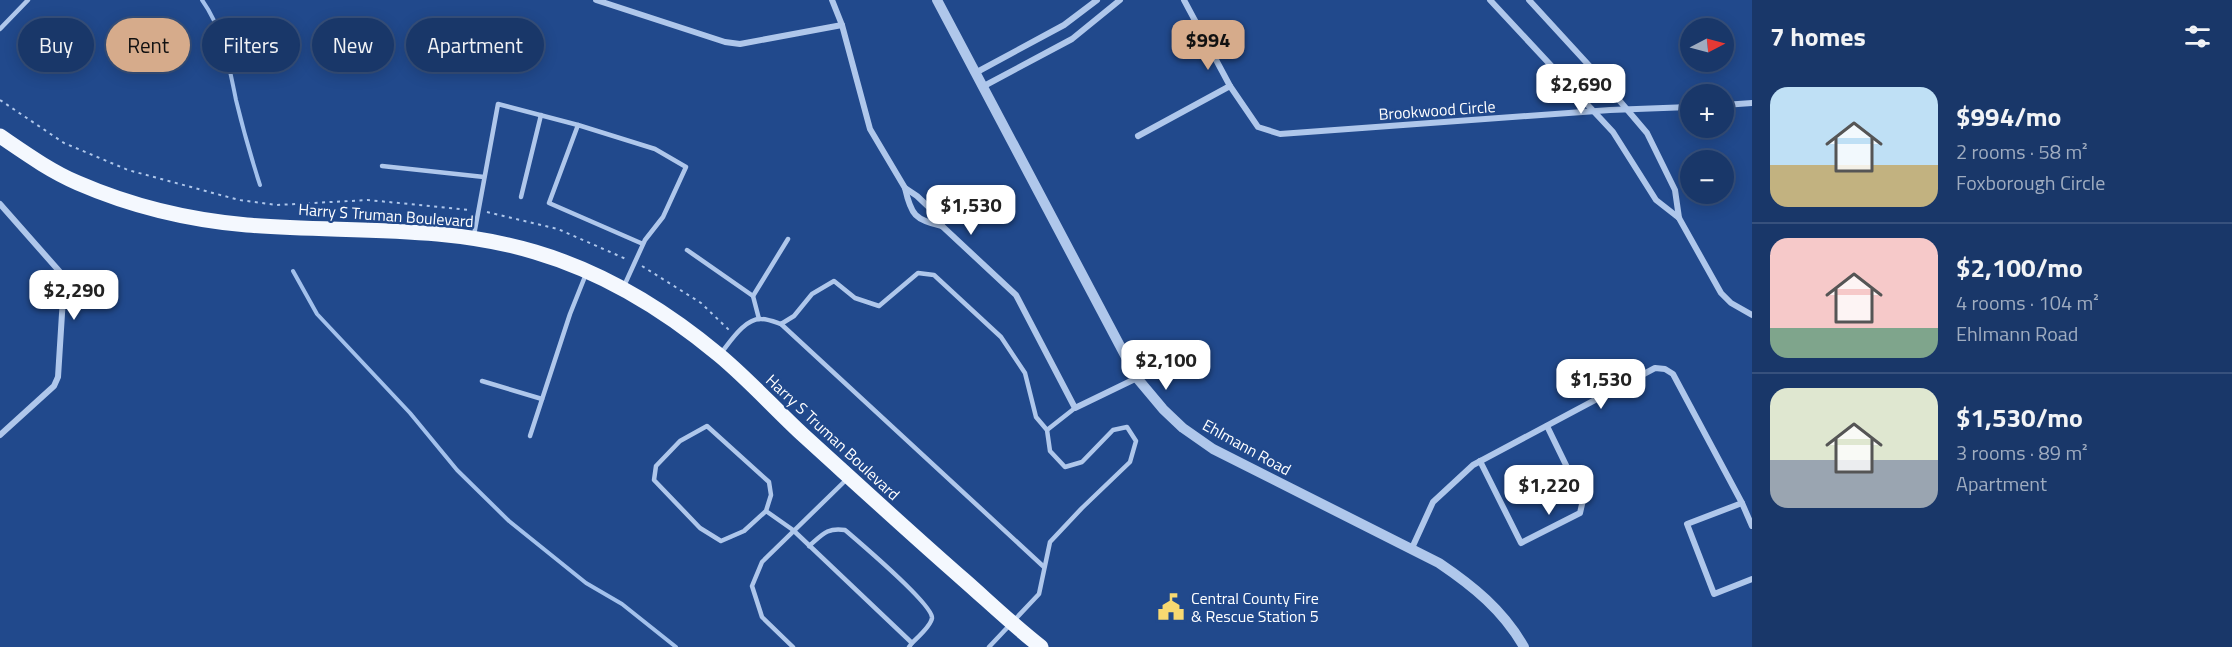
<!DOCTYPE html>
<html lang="en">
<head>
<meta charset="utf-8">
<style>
  body { margin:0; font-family:"Titillium Web",sans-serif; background:#223f6f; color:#f1f3f6; height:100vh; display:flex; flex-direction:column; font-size:22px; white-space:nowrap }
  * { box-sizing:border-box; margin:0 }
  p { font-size:20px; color:#9facc0 }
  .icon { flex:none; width:33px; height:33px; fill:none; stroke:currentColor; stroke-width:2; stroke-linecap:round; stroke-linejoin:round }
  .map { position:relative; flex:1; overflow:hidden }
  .side { display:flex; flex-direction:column; background:#193769; width:480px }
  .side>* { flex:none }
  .banner { position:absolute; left:18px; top:18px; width:570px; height:54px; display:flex; gap:12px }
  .needle { width:39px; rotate:84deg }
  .buttons { position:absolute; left:1680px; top:18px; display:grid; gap:12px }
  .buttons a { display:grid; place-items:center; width:54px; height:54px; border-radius:50%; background:#193769; box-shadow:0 3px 15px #0003,0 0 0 2px #37517d; font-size:30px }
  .price { position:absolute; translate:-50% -51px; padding:0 14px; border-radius:12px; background:#fff; color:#222; font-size:20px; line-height:39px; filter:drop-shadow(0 2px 3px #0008) }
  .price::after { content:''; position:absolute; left:50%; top:36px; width:18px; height:14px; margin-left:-9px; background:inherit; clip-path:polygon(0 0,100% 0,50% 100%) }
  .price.on { background:#d6ab8b; color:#111 }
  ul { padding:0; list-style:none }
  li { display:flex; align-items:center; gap:18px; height:150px; padding:0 18px }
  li+li { border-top:2px solid #37517d }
  li span { display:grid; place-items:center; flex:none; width:168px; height:120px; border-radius:18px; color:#555 }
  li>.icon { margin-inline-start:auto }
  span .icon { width:72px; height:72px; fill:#fffc; stroke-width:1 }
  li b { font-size:26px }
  h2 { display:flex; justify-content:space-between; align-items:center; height:72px; padding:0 18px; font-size:26px }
  .pill { padding:0 21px; border-radius:27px; background:#193769; box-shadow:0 3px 15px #0003,0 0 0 2px #37517d; font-size:21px; line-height:54px }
  .pill.on { background:#d6ab8b; color:#111 }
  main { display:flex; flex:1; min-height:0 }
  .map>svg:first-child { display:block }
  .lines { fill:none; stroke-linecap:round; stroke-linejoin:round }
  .stream { stroke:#a3c1ec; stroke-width:4 }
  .path { stroke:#afc7eb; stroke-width:2; stroke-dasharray:3 4.5; stroke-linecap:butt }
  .service { stroke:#afc7eb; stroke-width:4.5 }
  .minor { stroke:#afc7eb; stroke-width:6 }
  .tertiary { stroke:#afc7eb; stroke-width:10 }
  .primary { stroke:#f4f8fe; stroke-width:15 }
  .labels { text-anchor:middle; stroke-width:4.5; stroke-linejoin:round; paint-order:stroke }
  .street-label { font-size:16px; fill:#fff; stroke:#21498c }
  .poi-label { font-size:16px; fill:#fff; stroke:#21498c; text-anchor:start }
</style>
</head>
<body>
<main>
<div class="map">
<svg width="1752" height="647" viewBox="0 0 1752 647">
  <rect width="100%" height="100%" fill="#21498c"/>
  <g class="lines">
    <g class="stream">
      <path d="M202,0C223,29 229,66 236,100C243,129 251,157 260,185"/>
      <path d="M293,271L317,314L410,413L457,470L509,521L586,583L622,604L676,647"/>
    </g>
    <g class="path">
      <path d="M0,100L64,143L128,170L239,200L277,205L368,200L470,210"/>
      <path d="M487,212L558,229L626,259"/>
      <path d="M642,266L701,303L729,330"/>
    </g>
    <g class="service">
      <path d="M0,29L28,0"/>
      <path d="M382,166L484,177"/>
      <path d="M521,197L541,115"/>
      <path d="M474,235L498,104L578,125"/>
      <path d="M687,250L753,296L759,319"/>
      <path d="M624,286C631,271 638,255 645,240L663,217L686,167L655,149L578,125L549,203L643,244"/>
      <path d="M753,296L788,239"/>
      <path d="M781,324L1044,567"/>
      <path d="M721,353C730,342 745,318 761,319C768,319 775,322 781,324L794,316L812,294L834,281L855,298L879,306L918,273L934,275L1001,337L1025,373L1036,417L1047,430L1050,451L1065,467L1082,462L1113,430L1127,427L1136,441L1130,462L1082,508L1050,542L1039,594L989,647"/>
      <path d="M482,381L542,399"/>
      <path d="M1047,430L1075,408"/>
      <path d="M530,436L570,314L586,274"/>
      <path d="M766,511L744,531L721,541L700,528L654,480L656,466L680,441L707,426L769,482L771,495L766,511L793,530L912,643L909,647"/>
      <path d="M809,546C822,535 827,527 845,530C859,542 933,605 932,618C931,626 918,637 912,643"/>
      <path d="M793,647L762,617L752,586L762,562L847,479"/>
    </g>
    <g class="minor">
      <path d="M596,0L725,42L740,44L842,25L832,0"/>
      <path d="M1184,0L1230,86L1258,127L1280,134L1610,110L1690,107"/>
      <path d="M1490,0L1613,132L1656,200L1679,218"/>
      <path d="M1529,0L1596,73L1647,133L1675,190L1679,218L1721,293L1731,303L1752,315"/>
      <path d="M842,25L870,129L905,188L917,196L935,213L942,226L1016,295L1075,408L1137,378"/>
      <path d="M977,72L1064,25L1097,0"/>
      <path d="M984,86L1072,39L1120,0"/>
      <path d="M1724,105L1752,103"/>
      <path d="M1138,136L1230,86"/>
      <path d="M905,188C911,215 915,220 942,226"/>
      <path d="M0,204L60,272L64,282L58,377L54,386L0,435"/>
      <path d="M1480,461L1521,543L1580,513L1583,500L1547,426"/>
      <path d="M1742,503L1687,524L1714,594L1752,579"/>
      <path d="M1412,548L1433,502L1473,465L1655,368L1665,369L1673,374L1742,503L1752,526"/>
    </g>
    <path class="tertiary" d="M937,0L1137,378L1163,409L1183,428L1213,449L1439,563C1473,586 1503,610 1524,647"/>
    <path class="primary" d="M0,136C25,153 50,171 78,183C131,206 189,220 247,225C343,233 442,224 535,252C603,272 665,310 719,355C748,379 774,408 802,434C856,483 909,532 964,580C989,602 1014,626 1041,647"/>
  </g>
  <defs>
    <symbol id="civic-bare" viewBox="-9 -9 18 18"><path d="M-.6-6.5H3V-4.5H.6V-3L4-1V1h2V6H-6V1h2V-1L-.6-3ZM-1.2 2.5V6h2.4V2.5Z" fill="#f8d971" stroke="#21498c" stroke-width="2.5" paint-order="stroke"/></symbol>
  </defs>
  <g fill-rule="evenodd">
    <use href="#civic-bare" x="1152" y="588" width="38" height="38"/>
  </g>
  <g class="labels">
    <g class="street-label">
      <text transform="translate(1437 110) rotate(-4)" y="6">Brookwood Circle</text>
      <text transform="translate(386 215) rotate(4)" y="6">Harry S Truman Boulevard</text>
      <text transform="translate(833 437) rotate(43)" y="6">Harry S Truman Boulevard</text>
      <text transform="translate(1247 447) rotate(29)" y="6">Ehlmann Road</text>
    </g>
    <g class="poi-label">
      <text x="1191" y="604">Central County Fire<tspan x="1191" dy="18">&amp; Rescue Station 5</tspan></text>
    </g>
  </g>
</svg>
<div class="buttons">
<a><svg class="needle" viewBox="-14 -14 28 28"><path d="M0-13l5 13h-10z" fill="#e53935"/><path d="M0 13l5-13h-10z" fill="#9facc0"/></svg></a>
<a>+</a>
<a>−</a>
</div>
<b class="price on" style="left:1208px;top:71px">$994</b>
<b class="price" style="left:1581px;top:115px">$2,690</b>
<b class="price" style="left:971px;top:236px">$1,530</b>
<b class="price" style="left:74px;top:321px">$2,290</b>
<b class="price" style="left:1166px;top:391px">$2,100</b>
<b class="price" style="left:1601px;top:410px">$1,530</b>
<b class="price" style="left:1549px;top:516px">$1,220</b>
<div class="banner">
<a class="pill">Buy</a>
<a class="pill on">Rent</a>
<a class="pill">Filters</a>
<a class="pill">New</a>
<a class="pill">Apartment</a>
</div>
</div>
<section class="side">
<h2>7 homes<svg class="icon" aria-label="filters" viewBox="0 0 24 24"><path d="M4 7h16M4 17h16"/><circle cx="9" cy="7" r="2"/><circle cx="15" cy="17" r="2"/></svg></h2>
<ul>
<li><span style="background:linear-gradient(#bfe0f5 65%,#c2b280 0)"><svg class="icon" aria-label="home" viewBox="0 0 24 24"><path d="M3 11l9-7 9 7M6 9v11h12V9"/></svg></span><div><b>$994/mo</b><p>2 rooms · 58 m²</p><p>Foxborough Circle</p></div></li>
<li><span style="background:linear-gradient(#f6c9c9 75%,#7fa58c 0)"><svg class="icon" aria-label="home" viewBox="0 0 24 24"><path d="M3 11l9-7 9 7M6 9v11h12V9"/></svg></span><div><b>$2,100/mo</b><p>4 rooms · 104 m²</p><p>Ehlmann Road</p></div></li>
<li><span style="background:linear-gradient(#dfe7d0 60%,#9aa5b1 0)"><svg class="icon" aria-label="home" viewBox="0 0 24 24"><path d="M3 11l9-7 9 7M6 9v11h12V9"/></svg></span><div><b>$1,530/mo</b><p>3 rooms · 89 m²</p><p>Apartment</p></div></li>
</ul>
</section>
</main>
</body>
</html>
